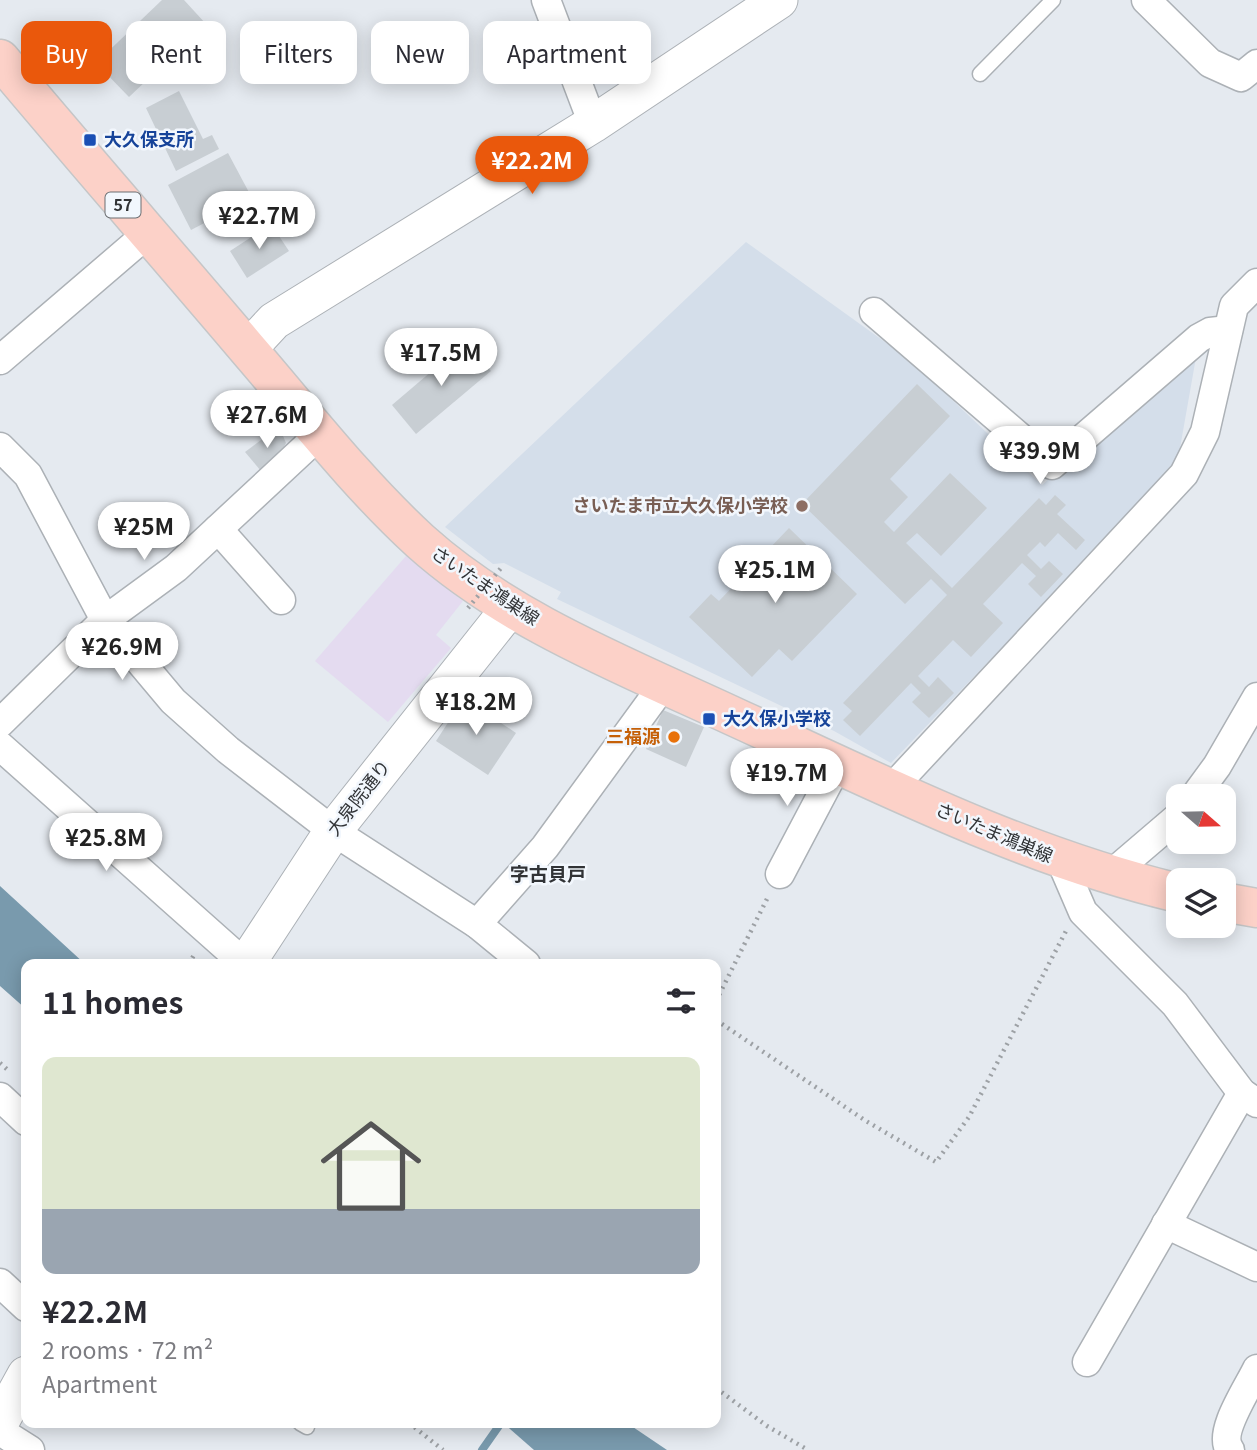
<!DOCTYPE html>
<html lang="en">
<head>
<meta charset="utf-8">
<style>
  body { margin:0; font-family:Georgia,"Noto Sans JP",serif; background:#f2f2f3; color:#2b2b33; height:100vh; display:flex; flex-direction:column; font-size:26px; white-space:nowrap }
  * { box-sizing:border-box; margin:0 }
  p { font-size:23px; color:#7c7c81 }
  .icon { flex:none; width:38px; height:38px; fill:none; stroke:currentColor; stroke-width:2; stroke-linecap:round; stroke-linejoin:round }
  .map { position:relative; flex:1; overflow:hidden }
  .drawer { position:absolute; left:21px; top:959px; width:700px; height:469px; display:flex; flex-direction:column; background:#fff; border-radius:14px; box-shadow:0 4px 18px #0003 }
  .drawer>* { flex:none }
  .guide { position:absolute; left:21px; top:21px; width:700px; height:63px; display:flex; gap:14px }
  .needle { width:46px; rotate:110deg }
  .buttons { position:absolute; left:1166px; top:784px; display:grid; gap:14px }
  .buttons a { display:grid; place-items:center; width:70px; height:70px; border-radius:14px; background:#fff; box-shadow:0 4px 18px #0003; font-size:35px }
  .price { position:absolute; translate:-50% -60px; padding:0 16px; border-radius:24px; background:#fff; color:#222; font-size:23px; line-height:46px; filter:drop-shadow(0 2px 4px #0008) }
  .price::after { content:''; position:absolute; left:50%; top:42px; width:21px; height:16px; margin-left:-10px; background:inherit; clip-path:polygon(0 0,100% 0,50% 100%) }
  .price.active { background:#ea580c; color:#fff }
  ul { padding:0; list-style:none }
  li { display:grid; align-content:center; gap:14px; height:371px; padding:0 21px }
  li+li { border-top:2px solid #e1e1e2 }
  li span { display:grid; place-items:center; height:217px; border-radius:14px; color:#555 }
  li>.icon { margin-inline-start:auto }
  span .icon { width:126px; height:126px; fill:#fffc; stroke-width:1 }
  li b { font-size:30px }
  h2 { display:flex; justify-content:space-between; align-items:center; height:84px; padding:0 21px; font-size:30px }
  .pill { padding:0 24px; border-radius:14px; background:#fff; box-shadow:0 4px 18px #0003; font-size:24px; line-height:63px }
  .pill.active { background:#ea580c; color:#fff }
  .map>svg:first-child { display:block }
  .built { fill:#d4deea }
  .industrial { fill:#e4dbf0 }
  .water { fill:#799aad }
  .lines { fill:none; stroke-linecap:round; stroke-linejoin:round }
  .stream { stroke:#799aad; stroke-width:8 }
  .building { fill:#c8ced3 }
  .service-casing { stroke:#acb1b6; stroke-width:17 }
  .minor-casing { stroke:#acb1b6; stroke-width:31 }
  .tertiary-casing { stroke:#acb1b6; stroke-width:39 }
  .primary-casing { stroke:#c5c6c7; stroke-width:41 }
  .path { stroke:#9da1a5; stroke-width:4.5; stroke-dasharray:2 5; stroke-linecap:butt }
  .service { stroke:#fff; stroke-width:14 }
  .minor { stroke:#fff; stroke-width:28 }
  .tertiary { stroke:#fff; stroke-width:37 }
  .primary { stroke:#fcd1c8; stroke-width:38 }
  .path-bridge { stroke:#9da1a5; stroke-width:4.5; stroke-dasharray:2 5; stroke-linecap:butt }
  .transit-dot { fill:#1a4fb4; stroke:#f2f7fd; stroke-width:2.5 }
  .education-dot { fill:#8d6e63; stroke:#f2f7fd; stroke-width:2.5 }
  .food-dot { fill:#e8710a; stroke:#f2f7fd; stroke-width:2.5 }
  .labels { text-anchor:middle; stroke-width:5; stroke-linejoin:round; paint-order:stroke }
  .shield { fill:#f2f7fd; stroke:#6b6e72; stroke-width:2 }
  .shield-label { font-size:16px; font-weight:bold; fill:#313336 }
  .transit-label { font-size:18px; font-weight:bold; fill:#164399; stroke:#f2f7fd; text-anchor:start }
  .education-label { font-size:18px; font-weight:bold; fill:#785e54; stroke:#f2f7fd; text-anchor:end }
  .street-label { font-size:18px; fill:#313336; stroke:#f2f7fd }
  .food-label { font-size:18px; font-weight:bold; fill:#c56008; stroke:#f2f7fd; text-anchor:end }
  .neighbourhood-label { font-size:19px; font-weight:bold; fill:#313336; stroke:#f2f7fd }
</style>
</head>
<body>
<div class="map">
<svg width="1257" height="1450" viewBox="0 0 1257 1450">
  <rect width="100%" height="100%" fill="#e5eaf0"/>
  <path class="built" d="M746,242L910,360L1042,485L1198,346L1177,465L891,763L834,731L557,599L561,592L504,563L493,564L445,527Z"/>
  <path class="industrial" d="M406,556L463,601L436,635L451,648L388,722L315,661Z"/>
  <g class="water">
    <path d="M0,886L85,964H26V1009L0,986Z"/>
    <path d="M503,1423H627L667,1450H534Z"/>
  </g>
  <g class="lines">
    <path class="stream" d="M482,1450L501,1423"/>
  </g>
  <g class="building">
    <path d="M162,0H184L206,24L129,97L96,63Z"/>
    <path d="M179,91L203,139L212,135L219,149L176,171L146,108Z"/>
    <path d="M228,153L252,198L191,230L168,185Z"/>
    <path d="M271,224L289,251L247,278L230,251Z"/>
    <path d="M466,342L491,371L416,434L392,405Z"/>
    <path d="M917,384L950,416L890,479L908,497L884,522L894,532L950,473L987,508L941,556L917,533L906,543L952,588L1039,498L1046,505L1055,495L1066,505L1057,514L1085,540L1076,550L1058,533L1045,547L1040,542L1027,555L1041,569L1049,561L1063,574L1041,597L1028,584L1036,576L1022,563L983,604L1003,623L971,657L953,640L918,676L929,687L938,677L954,693L929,718L912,702L921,693L911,683L860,736L843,720L852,711L843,703L947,595L931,579L905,604L802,504Z"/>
    <path d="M281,431L286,443L279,456L261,471L245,452L269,434Z"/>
    <path d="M789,528L857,594L792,661L779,649L752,677L689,617L711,594L719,601Z"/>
    <path d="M464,698L516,733L488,775L436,741Z"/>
    <path d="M663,710L704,727L686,767L646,749Z"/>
  </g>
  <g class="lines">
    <defs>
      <g id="service">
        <path d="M980,74L1053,0"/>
        <path d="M300,1423L307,1427"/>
      </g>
      <g id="minor">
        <path d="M546,0L593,124"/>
        <path d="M1146,0L1210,63L1241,77L1257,64"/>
        <path d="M874,312L1052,465L1199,338L1210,332L1228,330"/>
        <path d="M0,360L147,234"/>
        <path d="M0,447L28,475L105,620L173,701L228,750L333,831L477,924L526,964"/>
        <path d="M218,529L281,600"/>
        <path d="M0,723L105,620L176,568L320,434"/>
        <path d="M0,746L245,964"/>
        <path d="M891,789L1184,474L1205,432L1234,306L1257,283"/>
        <path d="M1195,796L1217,766L1257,697"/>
        <path d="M1061,861L1083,912L1175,1004L1242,1093L1257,1103"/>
        <path d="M780,874L838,764"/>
        <path d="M1109,876L1178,817"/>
        <path d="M477,924L545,847L664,684"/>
        <path d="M0,1097L26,1121"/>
        <path d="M1166,1224L1257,1267"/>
        <path d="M0,1283L26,1307"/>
        <path d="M1087,1362L1242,1093"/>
        <path d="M0,1431L30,1450"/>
        <path d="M1230,1450C1217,1433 1248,1388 1257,1369"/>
      </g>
      <g id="tertiary">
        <path d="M248,349L274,321L593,124L779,0"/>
        <path d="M246,964L333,831L510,608"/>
        <path d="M0,1422L26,1375"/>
      </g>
      <g id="primary">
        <path d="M0,59C83,158 168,255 251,353C306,417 358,484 420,541C510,622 628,667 737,718C881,784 1023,856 1178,893"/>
        <path d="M1223,902L1257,908"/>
      </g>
    </defs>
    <use href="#service" class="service-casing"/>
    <use href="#minor" class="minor-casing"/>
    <use href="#tertiary" class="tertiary-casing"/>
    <use href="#primary" class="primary-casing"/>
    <g class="path">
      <path d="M189,964L195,953"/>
      <path d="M716,1001L768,897"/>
      <path d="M716,1020L866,1121L936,1162L969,1117L1066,931"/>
      <path d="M0,1063L10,1072"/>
      <path d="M716,1388L767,1426L808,1450"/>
      <path d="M409,1423L443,1450"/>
    </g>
    <use href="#service" class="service"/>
    <use href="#minor" class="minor"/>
    <use href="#tertiary" class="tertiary"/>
    <use href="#primary" class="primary"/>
    <path class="path-bridge" d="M468,608L501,568"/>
  </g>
  <g class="transit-dot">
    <rect x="83" y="133" width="14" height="14" rx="3.5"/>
    <rect x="702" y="712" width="14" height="14" rx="3.5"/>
  </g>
  <circle class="education-dot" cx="802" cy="506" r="7"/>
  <circle class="food-dot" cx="674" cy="737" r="7"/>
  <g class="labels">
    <rect class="shield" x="105.5" y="192.5" width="35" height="25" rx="5"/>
    <g class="shield-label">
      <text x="123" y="211">57</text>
    </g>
    <g class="transit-label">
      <text x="104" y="146">大久保支所</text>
      <text x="723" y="725">大久保小学校</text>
    </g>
    <g class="education-label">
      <text x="788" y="512">さいたま市立大久保小学校</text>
    </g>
    <g class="street-label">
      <text transform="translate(485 586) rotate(34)" y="6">さいたま鴻巣線</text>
      <text transform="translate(359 798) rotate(-52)" y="6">大泉院通り</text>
      <text transform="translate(994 833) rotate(23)" y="6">さいたま鴻巣線</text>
    </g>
    <g class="food-label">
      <text x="660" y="743">三福源</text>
    </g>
    <g class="neighbourhood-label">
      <text x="548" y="881">字古貝戸</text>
    </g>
  </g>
</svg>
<div class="buttons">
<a><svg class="needle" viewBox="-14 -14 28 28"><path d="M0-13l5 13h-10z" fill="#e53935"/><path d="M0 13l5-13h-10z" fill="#7c7c81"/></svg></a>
<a><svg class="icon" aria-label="layers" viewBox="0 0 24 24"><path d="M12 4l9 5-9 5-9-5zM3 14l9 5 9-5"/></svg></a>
</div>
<b class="price active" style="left:532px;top:196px">¥22.2M</b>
<b class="price" style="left:259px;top:251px">¥22.7M</b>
<b class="price" style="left:441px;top:388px">¥17.5M</b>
<b class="price" style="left:267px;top:450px">¥27.6M</b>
<b class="price" style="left:1040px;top:486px">¥39.9M</b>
<b class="price" style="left:144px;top:562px">¥25M</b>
<b class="price" style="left:775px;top:605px">¥25.1M</b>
<b class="price" style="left:122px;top:682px">¥26.9M</b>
<b class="price" style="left:476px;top:737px">¥18.2M</b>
<b class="price" style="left:787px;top:808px">¥19.7M</b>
<b class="price" style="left:106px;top:873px">¥25.8M</b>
<div class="guide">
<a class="pill active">Buy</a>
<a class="pill">Rent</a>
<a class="pill">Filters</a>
<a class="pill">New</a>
<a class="pill">Apartment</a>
</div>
<section class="drawer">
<h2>11 homes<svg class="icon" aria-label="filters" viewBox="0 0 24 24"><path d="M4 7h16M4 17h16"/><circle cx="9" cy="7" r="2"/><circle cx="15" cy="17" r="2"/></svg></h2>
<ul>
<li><span style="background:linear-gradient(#dfe7d0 70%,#9aa5b1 0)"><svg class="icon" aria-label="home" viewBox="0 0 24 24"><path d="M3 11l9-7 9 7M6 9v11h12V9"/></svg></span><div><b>¥22.2M</b><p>2 rooms · 72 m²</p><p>Apartment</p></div></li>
</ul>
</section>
</div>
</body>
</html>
